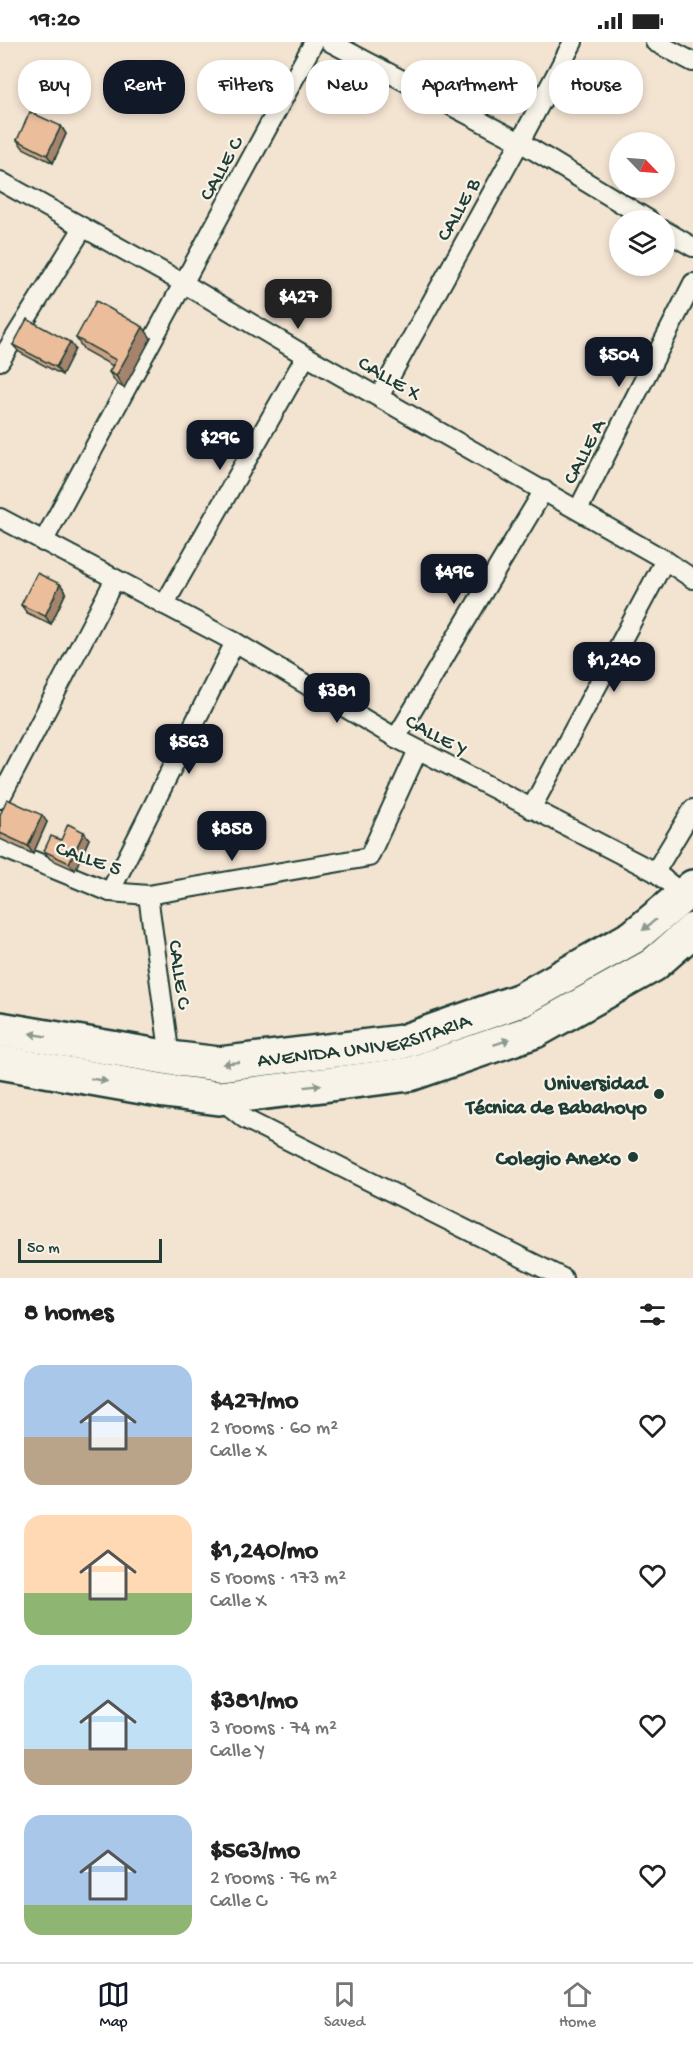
<!DOCTYPE html>
<html lang="en">
<head>
<meta charset="utf-8">
<style>
  body { margin:0; font-family:"Gochi Hand",sans-serif; background:#f2f2f2; color:#222; height:100vh; display:flex; flex-direction:column; font-size:22px; white-space:nowrap }
  * { box-sizing:border-box; margin:0 }
  p { font-size:20px; color:#767676 }
  .icon { flex:none; width:33px; height:33px; fill:none; stroke:currentColor; stroke-width:2; stroke-linecap:round; stroke-linejoin:round }
  .map { position:relative; height:1236px; overflow:hidden }
  .side { display:flex; flex-direction:column; background:#fff; flex:1 }
  .side>* { flex:none }
  .hud { position:absolute; left:18px; top:18px; width:657px; height:54px; display:flex; gap:12px }
  .needle { width:39px; rotate:115deg }
  .fabs { position:absolute; left:609px; top:90px; display:grid; gap:12px }
  .fabs a { display:grid; place-items:center; width:66px; height:66px; border-radius:50%; background:#fff; box-shadow:0 3px 9px #0003; font-size:30px }
  .scale { position:absolute; left:18px; bottom:15px; width:144px; box-sizing:border-box; padding-left:6px; border:3px solid #1f3d34; border-top:0; font-size:16px; line-height:21px; white-space:nowrap; color:#1f3d34; -webkit-text-stroke:4px #f7f3e8; paint-order:stroke }
  .price { position:absolute; translate:-50% -51px; padding:0 14px; border-radius:12px; background:#111827; color:#fff; font-size:20px; line-height:39px; filter:drop-shadow(0 2px 3px #0008) }
  .price::after { content:''; position:absolute; left:50%; top:36px; width:18px; height:14px; margin-left:-9px; background:inherit; clip-path:polygon(0 0,100% 0,50% 100%) }
  .price.current { background:#222; color:#fff }
  ul { padding:0; list-style:none }
  li { display:flex; align-items:center; gap:18px; height:150px; padding:0 24px }
  li span { display:grid; place-items:center; flex:none; width:168px; height:120px; border-radius:18px; color:#555 }
  li>.icon { margin-inline-start:auto }
  span .icon { width:72px; height:72px; fill:#fffc; stroke-width:1 }
  li b { font-size:26px }
  h2 { display:flex; justify-content:space-between; align-items:center; height:72px; padding:0 24px; font-size:26px }
  .chip { padding:0 21px; border-radius:24px; background:#fff; box-shadow:0 3px 9px #0003; font-size:21px; line-height:54px }
  .chip.current { background:#111827; color:#fff }
  .status { display:flex; justify-content:space-between; align-items:center; height:42px; padding:0 30px; background:#fff; direction:ltr }
  .status svg { height:16px; fill:currentColor }
  .tab-bar { display:flex; justify-content:space-around; align-items:center; height:84px; border-top:2px solid #e0e0e0; background:#fff; font-size:16px; color:#767676 }
  .tab-bar a { display:grid; justify-items:center; gap:3px }
  .tab-bar .current { color:#111827 }
  .map>svg:first-child { display:block }
  .lines { fill:none; stroke-linecap:round; stroke-linejoin:round }
  .street-casing { stroke:#1f3d34; stroke-width:22 }
  .highway-casing { stroke:#1f3d34; stroke-width:38 }
  .street { stroke:#f7f3e8; stroke-width:18 }
  .highway { stroke:#f7f3e8; stroke-width:33 }
  .wall { fill:#caa385; stroke:#1f3d34; stroke-width:1.5 }
  .shaded-wall { fill:#a4846c; stroke:#1f3d34; stroke-width:1.5 }
  .building { fill:#ebbd9b; stroke:#1f3d34; stroke-width:1.5 }
  .oneway { fill:#8b988e }
  .poi-dot { fill:#1f3d34; stroke:#f7f3e8; stroke-width:2 }
  .labels { text-anchor:middle; stroke-width:4.5; stroke-linejoin:round; paint-order:stroke }
  .street-label { font-size:21px; fill:#1f3d34; stroke:#f7f3e8 }
  .poi-label { font-size:21px; font-weight:bold; fill:#1f3d34; stroke:#f7f3e8; text-anchor:end }
</style>
</head>
<body>
<div class="status"><b>19:20</b><svg viewBox="0 0 49 12"><path d="M0 12V9h3v3zM5 12V6h3v6zM10 12V3h3v9zM15 12V0h3v12zM26 1h20v11H26zM47 4h2v5h-2z"/></svg></div>
<div class="map">
<svg width="693" height="1236" viewBox="0 0 693 1236">
  <rect width="100%" height="100%" fill="#f3e3d1"/>
  <filter id="ink" filterUnits="userSpaceOnUse"><feTurbulence type="fractalNoise" baseFrequency=".0167" numOctaves="2"/><feDisplacementMap in="SourceGraphic" scale="12" xChannelSelector="R" yChannelSelector="G"/><feConvolveMatrix kernelMatrix="1 2 1 2 8 2 1 2 1" color-interpolation-filters="sRGB"/></filter>
  <g filter="url(#ink)">
    <g class="lines">
      <defs>
        <g id="street">
          <path d="M330,0L520,100L649,178"/>
          <path d="M655,0L693,20"/>
          <path d="M0,139L183,241L306,314L665,518L693,537"/>
          <path d="M664,188L693,205"/>
          <path d="M0,319L83,186"/>
          <path d="M379,355L520,100L573,0"/>
          <path d="M578,468L693,241"/>
          <path d="M0,476L235,600L396,696L655,830L688,856"/>
          <path d="M43,500L314,0"/>
          <path d="M164,563L306,314"/>
          <path d="M396,696L544,448"/>
          <path d="M0,757L115,537"/>
          <path d="M531,767L665,518"/>
          <path d="M0,805L110,850L148,853L369,815L418,708"/>
          <path d="M655,830L693,767"/>
          <path d="M110,850L235,600"/>
          <path d="M148,853L170,1016"/>
          <path d="M219,1056L245,1077L563,1236"/>
        </g>
        <g id="highway">
          <path id="s1" d="M0,987L170,1016L219,1022L402,1000L521,958L633,895L693,845"/>
          <path d="M0,1020L165,1049L219,1056L410,1032L535,989L653,923L693,888"/>
        </g>
      </defs>
      <use href="#street" class="street-casing"/>
      <use href="#highway" class="highway-casing"/>
      <use href="#street" class="street"/>
      <use href="#highway" class="highway"/>
    </g>
    <g class="wall">
      <path d="M61,84L66,92L53,121L23,106L17,98Z"/>
      <path d="M76,296H151L124,346L117,342L109,330L113,324L84,308Z"/>
      <path d="M13,303L75,307L62,333L19,310Z"/>
      <path d="M60,542L66,550L51,582L27,571L21,563Z"/>
      <path d="M0,773L47,780L33,812L0,797Z"/>
      <path d="M89,797L75,828L50,817L44,809L61,798Z"/>
    </g>
    <g class="shaded-wall">
      <path d="M61,84L66,92L53,121L47,113Z"/>
      <path d="M143,285L151,296L124,346L116,334Z"/>
      <path d="M70,300L75,307L62,333L56,325Z"/>
      <path d="M60,542L66,550L51,582L45,574Z"/>
      <path d="M42,773L47,780L33,812L28,804Z"/>
      <path d="M84,790L89,797L75,828L69,821Z"/>
    </g>
    <g class="building">
      <path d="M30,70L61,84L47,113L17,98Z"/>
      <path d="M96,259L143,285L116,334L109,330L116,318L76,296Z"/>
      <path d="M27,277L70,300L56,325L13,303Z"/>
      <path d="M37,531L60,542L45,574L21,563Z"/>
      <path d="M7,757L42,773L28,804L0,791V773Z"/>
      <path d="M68,782L84,790L69,821L44,809L51,794L61,798Z"/>
    </g>
    <defs><path id="oneway-solid" d="M-6-.8H1V-3.2L6.5 0L1 3.2V.8H-6Z" transform="scale(1.5)"/></defs>
    <g class="oneway">
      <use href="#oneway-solid" transform="translate(649 883) rotate(141)"/>
      <use href="#oneway-solid" transform="translate(38 993) rotate(-170)"/>
      <use href="#oneway-solid" transform="translate(502 1000) rotate(-19)"/>
      <use href="#oneway-solid" transform="translate(231 1021) rotate(173)"/>
      <use href="#oneway-solid" transform="translate(99 1038) rotate(10)"/>
      <use href="#oneway-solid" transform="translate(313 1044) rotate(-7)"/>
    </g>
  </g>
  <g class="poi-dot">
    <circle cx="659" cy="1052" r="6"/>
    <circle cx="633" cy="1115" r="6"/>
  </g>
  <g class="labels">
    <g class="street-label">
      <text transform="translate(220 126) rotate(-61)" y="7">CALLE C</text>
      <text transform="translate(457 167) rotate(-61)" y="7">CALLE B</text>
      <text transform="translate(390 335) rotate(30)" y="7">CALLE X</text>
      <text transform="translate(583 409) rotate(-63)" y="7">CALLE A</text>
      <text transform="translate(437 692) rotate(28)" y="7">CALLE Y</text>
      <text transform="translate(89 815) rotate(19)" y="7">CALLE 5</text>
      <text transform="translate(181 932) rotate(82)" y="7">CALLE C</text>
      <text dy="7" stroke="none"><textPath href="#s1" startOffset="369">AVENIDA UNIVERSITARIA</textPath></text>
    </g>
    <g class="poi-label">
      <text x="647" y="1047">Universidad<tspan x="647" dy="24">Técnica de Babahoyo</tspan></text>
      <text x="621" y="1122">Colegio Anexo</text>
    </g>
  </g>
</svg>
<div class="fabs">
<a><svg class="needle" viewBox="-14 -14 28 28"><path d="M0-13l5 13h-10z" fill="#e53935"/><path d="M0 13l5-13h-10z" fill="#767676"/></svg></a>
<a><svg class="icon" aria-label="layers" viewBox="0 0 24 24"><path d="M12 4l9 5-9 5-9-5zM3 14l9 5 9-5"/></svg></a>
</div>
<div class="scale">50 m</div>
<b class="price current" style="left:298px;top:288px">$427</b>
<b class="price" style="left:619px;top:346px">$504</b>
<b class="price" style="left:220px;top:429px">$296</b>
<b class="price" style="left:454px;top:563px">$496</b>
<b class="price" style="left:614px;top:651px">$1,240</b>
<b class="price" style="left:337px;top:682px">$381</b>
<b class="price" style="left:189px;top:733px">$563</b>
<b class="price" style="left:232px;top:820px">$858</b>
<div class="hud">
<a class="chip">Buy</a>
<a class="chip current">Rent</a>
<a class="chip">Filters</a>
<a class="chip">New</a>
<a class="chip">Apartment</a>
<a class="chip">House</a>
</div>
</div>
<section class="side">
<h2>8 homes<svg class="icon" aria-label="filters" viewBox="0 0 24 24"><path d="M4 7h16M4 17h16"/><circle cx="9" cy="7" r="2"/><circle cx="15" cy="17" r="2"/></svg></h2>
<ul>
<li><span style="background:linear-gradient(#a9c7e8 60%,#b9a48a 0)"><svg class="icon" aria-label="home" viewBox="0 0 24 24"><path d="M3 11l9-7 9 7M6 9v11h12V9"/></svg></span><div><b>$427/mo</b><p>2 rooms · 60 m²</p><p>Calle X</p></div><svg class="icon" aria-label="heart" viewBox="0 0 24 24"><path d="M12 20l-8-8c-3-5 5-10 8-4 3-6 11-1 8 4z"/></svg></li>
<li><span style="background:linear-gradient(#ffd9b3 65%,#8fb573 0)"><svg class="icon" aria-label="home" viewBox="0 0 24 24"><path d="M3 11l9-7 9 7M6 9v11h12V9"/></svg></span><div><b>$1,240/mo</b><p>5 rooms · 173 m²</p><p>Calle X</p></div><svg class="icon" aria-label="heart" viewBox="0 0 24 24"><path d="M12 20l-8-8c-3-5 5-10 8-4 3-6 11-1 8 4z"/></svg></li>
<li><span style="background:linear-gradient(#bfe0f5 70%,#b9a48a 0)"><svg class="icon" aria-label="home" viewBox="0 0 24 24"><path d="M3 11l9-7 9 7M6 9v11h12V9"/></svg></span><div><b>$381/mo</b><p>3 rooms · 74 m²</p><p>Calle Y</p></div><svg class="icon" aria-label="heart" viewBox="0 0 24 24"><path d="M12 20l-8-8c-3-5 5-10 8-4 3-6 11-1 8 4z"/></svg></li>
<li><span style="background:linear-gradient(#a9c7e8 75%,#8fb573 0)"><svg class="icon" aria-label="home" viewBox="0 0 24 24"><path d="M3 11l9-7 9 7M6 9v11h12V9"/></svg></span><div><b>$563/mo</b><p>2 rooms · 76 m²</p><p>Calle C</p></div><svg class="icon" aria-label="heart" viewBox="0 0 24 24"><path d="M12 20l-8-8c-3-5 5-10 8-4 3-6 11-1 8 4z"/></svg></li>
</ul>
</section>
<nav class="tab-bar">
<a class="current"><svg class="icon" aria-label="map" viewBox="0 0 24 24"><path d="M3 6l6-2 6 2 6-2v14l-6 2-6-2-6 2zM9 4v14M15 6v14"/></svg>Map</a>
<a><svg class="icon" aria-label="saved" viewBox="0 0 24 24"><path d="M7 4h10v16l-5-4-5 4z"/></svg>Saved</a>
<a><svg class="icon" aria-label="home" viewBox="0 0 24 24"><path d="M3 11l9-7 9 7M6 9v11h12V9"/></svg>Home</a>
</nav>
</body>
</html>
